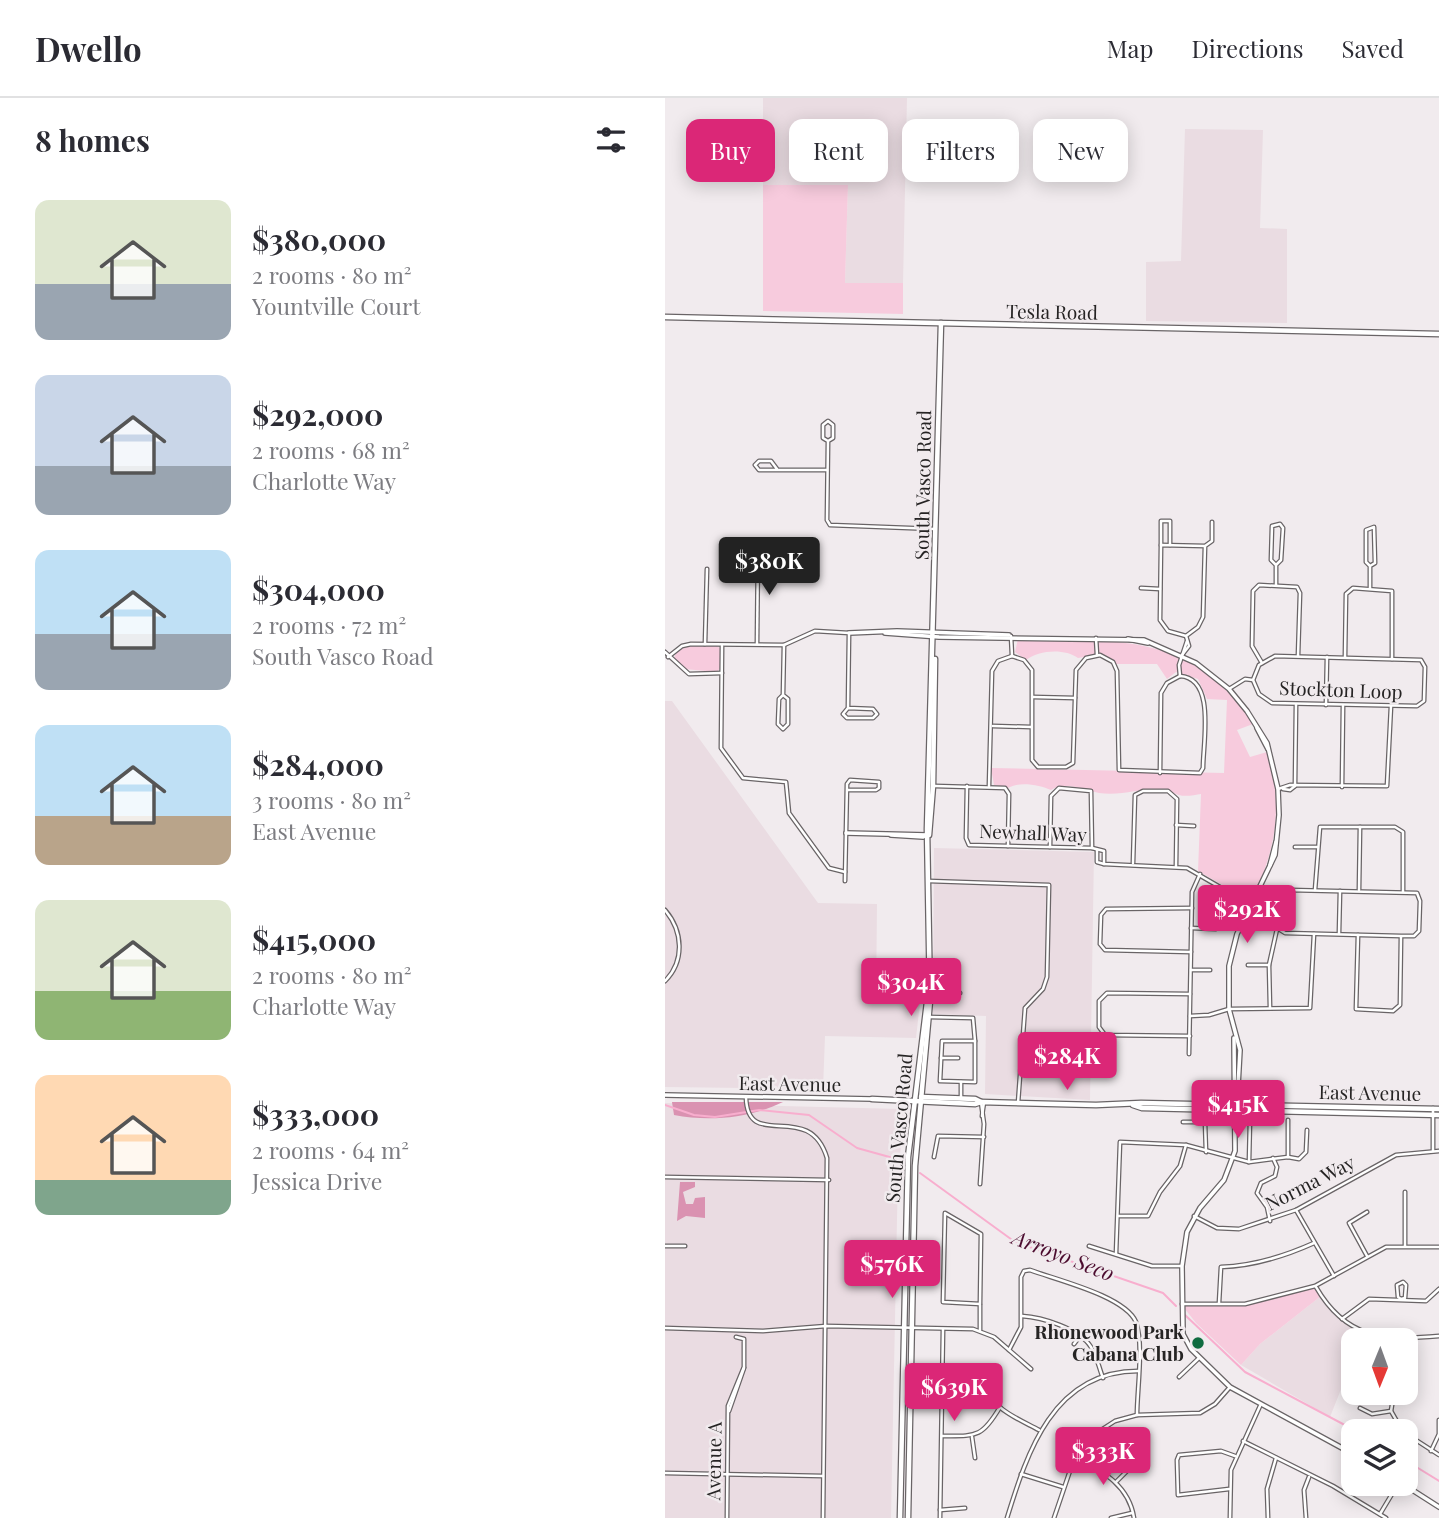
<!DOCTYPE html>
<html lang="en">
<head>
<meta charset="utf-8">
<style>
  body { margin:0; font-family:"Playfair Display",serif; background:#f2f2f3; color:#2b2b33; height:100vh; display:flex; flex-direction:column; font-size:26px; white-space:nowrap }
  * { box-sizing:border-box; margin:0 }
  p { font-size:23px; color:#7c7c81 }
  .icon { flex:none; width:38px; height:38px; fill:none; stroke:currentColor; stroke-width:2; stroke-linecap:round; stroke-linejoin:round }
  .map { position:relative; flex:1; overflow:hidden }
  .sheet { display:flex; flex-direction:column; background:#fff; width:665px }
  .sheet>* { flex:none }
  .top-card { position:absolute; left:21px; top:21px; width:648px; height:63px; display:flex; gap:14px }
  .needle { width:46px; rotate:181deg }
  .tools { position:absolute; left:676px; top:1230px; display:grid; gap:14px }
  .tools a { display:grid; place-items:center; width:77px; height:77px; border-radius:14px; background:#fff; box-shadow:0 4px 18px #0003; font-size:35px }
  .price { position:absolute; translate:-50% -60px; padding:0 16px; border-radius:7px; background:#db2777; color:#fff; font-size:23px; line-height:46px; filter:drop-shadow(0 2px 4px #0008) }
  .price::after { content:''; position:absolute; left:50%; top:42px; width:21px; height:16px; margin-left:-10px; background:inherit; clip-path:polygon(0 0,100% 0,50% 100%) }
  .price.selected { background:#222; color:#fff }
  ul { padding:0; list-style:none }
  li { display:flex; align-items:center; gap:21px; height:175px; padding:0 35px }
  li span { display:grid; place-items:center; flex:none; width:196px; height:140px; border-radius:14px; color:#555 }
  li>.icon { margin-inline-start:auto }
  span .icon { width:84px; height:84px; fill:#fffc; stroke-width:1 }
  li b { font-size:30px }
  h2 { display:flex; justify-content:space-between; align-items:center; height:84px; padding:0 35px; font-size:30px }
  .chip { padding:0 24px; border-radius:14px; background:#fff; box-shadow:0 4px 18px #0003; font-size:24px; line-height:63px }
  .chip.selected { background:#db2777; color:#fff }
  header { display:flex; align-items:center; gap:42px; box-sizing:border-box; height:98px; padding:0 35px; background:#fff; border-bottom:2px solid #e1e1e2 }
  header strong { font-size:33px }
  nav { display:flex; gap:38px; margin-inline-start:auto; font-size:24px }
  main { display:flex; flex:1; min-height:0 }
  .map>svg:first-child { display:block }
  .built { fill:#eadce2 }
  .green { fill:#f7cbdd }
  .forest { fill:#da92b1 }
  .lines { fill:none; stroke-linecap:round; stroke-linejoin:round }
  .stream { stroke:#f8aece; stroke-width:2 }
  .minor-casing { stroke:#696466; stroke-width:5 }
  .tertiary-casing { stroke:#696466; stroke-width:6 }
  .secondary-casing { stroke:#696466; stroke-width:7 }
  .minor { stroke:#fff; stroke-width:2.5 }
  .tertiary { stroke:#fff; stroke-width:3.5 }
  .secondary { stroke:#fff; stroke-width:4.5 }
  .poi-dot { fill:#0f6c40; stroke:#f1ebee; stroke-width:2.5 }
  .labels { text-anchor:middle; stroke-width:5; stroke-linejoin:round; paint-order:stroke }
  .street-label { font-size:19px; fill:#262424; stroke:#f1ebee }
  .poi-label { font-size:19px; font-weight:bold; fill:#262424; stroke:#f1ebee; text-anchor:end }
  .water-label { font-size:21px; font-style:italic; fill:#4c0c2f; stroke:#f1ebee }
</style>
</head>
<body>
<header>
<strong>Dwello</strong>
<nav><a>Map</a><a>Directions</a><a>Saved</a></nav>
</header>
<main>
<section class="sheet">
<h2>8 homes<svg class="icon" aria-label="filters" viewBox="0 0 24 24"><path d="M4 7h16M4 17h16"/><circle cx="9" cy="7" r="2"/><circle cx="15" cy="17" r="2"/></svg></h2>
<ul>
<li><span style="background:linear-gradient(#dfe7d0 60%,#9aa5b1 0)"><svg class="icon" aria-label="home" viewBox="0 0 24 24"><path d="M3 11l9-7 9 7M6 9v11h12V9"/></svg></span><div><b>$380,000</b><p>2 rooms · 80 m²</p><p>Yountville Court</p></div></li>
<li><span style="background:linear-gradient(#c9d6e8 65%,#9aa5b1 0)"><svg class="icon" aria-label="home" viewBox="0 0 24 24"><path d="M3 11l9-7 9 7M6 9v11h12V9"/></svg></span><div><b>$292,000</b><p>2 rooms · 68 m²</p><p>Charlotte Way</p></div></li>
<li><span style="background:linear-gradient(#bfe0f5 60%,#9aa5b1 0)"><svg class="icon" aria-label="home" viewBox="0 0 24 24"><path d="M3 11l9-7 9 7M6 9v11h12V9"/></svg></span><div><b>$304,000</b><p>2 rooms · 72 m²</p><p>South Vasco Road</p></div></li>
<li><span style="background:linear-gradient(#bfe0f5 65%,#b9a48a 0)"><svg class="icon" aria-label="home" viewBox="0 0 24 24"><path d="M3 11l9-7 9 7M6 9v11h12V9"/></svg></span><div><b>$284,000</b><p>3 rooms · 80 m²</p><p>East Avenue</p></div></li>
<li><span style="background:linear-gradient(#dfe7d0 65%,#8fb573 0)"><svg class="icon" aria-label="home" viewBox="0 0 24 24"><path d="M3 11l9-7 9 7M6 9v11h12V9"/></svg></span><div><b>$415,000</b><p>2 rooms · 80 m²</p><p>Charlotte Way</p></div></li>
<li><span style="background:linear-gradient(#ffd9b3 75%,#7fa58c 0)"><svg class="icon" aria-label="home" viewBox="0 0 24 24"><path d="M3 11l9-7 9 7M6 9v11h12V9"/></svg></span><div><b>$333,000</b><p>2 rooms · 64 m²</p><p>Jessica Drive</p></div></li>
</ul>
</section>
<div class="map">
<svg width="774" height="1420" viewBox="0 0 774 1420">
  <rect width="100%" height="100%" fill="#f1ebee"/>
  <g class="built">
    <path d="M98,0H242L238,185H180L183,87H98Z"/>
    <path d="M520,31L598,32L595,130L622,131V225L481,223V164L516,163Z"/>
    <path d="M0,603H7L153,805L212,806L211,904L255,905L251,940L160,938L158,991L0,989Z"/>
    <path d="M269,750L429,754L425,1002L320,996L321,918L268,916Z"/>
    <path d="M0,1005L236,1011L240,1016L233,1072L226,1420H0Z"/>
    <path d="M656,1198L676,1221L698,1235L695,1242H688V1261L665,1319L576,1267L595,1246Z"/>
  </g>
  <g class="green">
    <path d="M98,87H183L180,185H238V216L98,213Z"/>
    <path d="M353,541C450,543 530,533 588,626L572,632L585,659L602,654C619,706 611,753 587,801H582L533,773L536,696C530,697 520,699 514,697C507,695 503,691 494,691C473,691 455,698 434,695C419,692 401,683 386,692C375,687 354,683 343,690L329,687L326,670L559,675L562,602L542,601L533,581L511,574L502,581L492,566H451L438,556L413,560C400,550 373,552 361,562L350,554Z"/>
    <path d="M52,548L56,551V569L52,574L19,571L9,560C14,544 37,548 52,548Z"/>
    <path d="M650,1188L656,1198L595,1246L576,1267L531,1225L516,1206H580Z"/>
  </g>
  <g class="forest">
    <path d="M7,1004H118C85,1020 45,1024 9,1017Z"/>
    <path d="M15,1084H30V1089L18,1094L21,1106H28L30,1100L40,1099V1120L21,1118L12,1123Z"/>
  </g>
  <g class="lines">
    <g class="stream">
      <path d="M0,1007L29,1017L50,1019L94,1012L144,1017L192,1050L239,1063"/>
      <path d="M255,1075L350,1144L498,1195L511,1208"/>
      <path d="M520,1217L580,1274L693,1334"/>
      <path d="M740,1362L774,1383"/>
    </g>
    <defs>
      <g id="minor">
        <path d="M163,343L158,340V327L163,323L168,327V340L163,343L162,422L165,427L270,431"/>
        <path d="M112,371L106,363H94L90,367L94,372H162"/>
        <path d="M496,447V423H505V447"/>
        <path d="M540,448L496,447L495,522L503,533L521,538L533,529L538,519L540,448L547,443V424"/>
        <path d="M611,487V467L616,462L618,430L615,426L607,428L606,462L611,467"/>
        <path d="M476,490L495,491"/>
        <path d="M705,490V468L710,465L709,429L701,432V464L705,468"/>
        <path d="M346,538L347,558"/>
        <path d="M431,540L432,557"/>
        <path d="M40,546L42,471"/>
        <path d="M92,546L93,452"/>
        <path d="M57,548L56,650L78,680L121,684L124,715L164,770L180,774"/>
        <path d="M0,554L24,576L57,575"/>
        <path d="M517,557L524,548L521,538"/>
        <path d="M347,558L359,562L367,572V662L373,669H401L408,665L411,572L421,560L435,557L448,564L452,573L454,672L535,675L538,670C538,644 551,580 515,578"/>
        <path d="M610,558L756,562L760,569L759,603L752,608L607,605L594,596L588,582L594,567Z"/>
        <path d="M3,559L17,548L26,546L119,547L150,533L184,535L183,610L178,616L182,620H208L212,616L208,611L183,610"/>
        <path d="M680,559L681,496L688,490L727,493V561"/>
        <path d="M597,565L587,548L588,493L594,487L632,489L635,495L633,558"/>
        <path d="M515,578L514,567L522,543"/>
        <path d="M564,591L580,581L588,582"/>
        <path d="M118,597L114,601L113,626L118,631L123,626V601L118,597L119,547"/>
        <path d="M368,599L410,600"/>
        <path d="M661,607L662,559"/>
        <path d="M328,628L366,629"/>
        <path d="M495,675L496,595L502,585L515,578"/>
        <path d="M270,688L340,690L344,696L343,748"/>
        <path d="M302,688L301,740L304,747L427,750L439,753V766"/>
        <path d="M324,688L327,573L333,563L347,558"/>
        <path d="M630,688L631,607"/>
        <path d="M677,689L678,608"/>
        <path d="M613,691L625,687L722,688L726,608"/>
        <path d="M618,691L625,692L630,688"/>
        <path d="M511,727L529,728"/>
        <path d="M385,749L386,698L394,690L426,693L427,750"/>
        <path d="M630,749H652"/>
        <path d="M432,752V764L439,766L522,770L586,807L605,813"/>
        <path d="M468,765L470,697L478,693H503L512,701L511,768"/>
        <path d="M180,783L182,686L185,682L214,684V690L211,692H182"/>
        <path d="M264,783L384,787L382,879L378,891L360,910L353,1005"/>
        <path d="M625,792L752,795L755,803L754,833L749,838H736L620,835L612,830L605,813L610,800Z"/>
        <path d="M650,792L655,729H730L738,734V794"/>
        <path d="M694,792L695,729"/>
        <path d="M0,812C18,833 20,863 0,883"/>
        <path d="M526,830L551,831"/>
        <path d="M674,835L675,793"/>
        <path d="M693,837L691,911L728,913L735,907L736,839"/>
        <path d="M526,854L440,852L435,846L436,817L441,811L527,810"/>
        <path d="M583,867H604"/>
        <path d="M526,872H545"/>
        <path d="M264,895H295"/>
        <path d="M605,910L604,867L612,831"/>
        <path d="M525,918L544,917L564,911L645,910L649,836"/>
        <path d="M264,919L308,920L310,943"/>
        <path d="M525,938L440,937L434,929V903L442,895L525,896"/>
        <path d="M277,943H310V984L275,983Z"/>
        <path d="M524,956L527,794L535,776"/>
        <path d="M276,960H293"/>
        <path d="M81,999C82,1055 144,1000 162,1060L158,1420"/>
        <path d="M296,1000V984"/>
        <path d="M317,1018L319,1004"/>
        <path d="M518,1024H540L541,1054"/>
        <path d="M768,1053V1010"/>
        <path d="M269,1059L273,1038L319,1039"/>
        <path d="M623,1059V1022"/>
        <path d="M584,1064L585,1022"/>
        <path d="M0,1079L164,1082"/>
        <path d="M315,1086L319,1026L316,1004"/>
        <path d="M631,1112L669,1178"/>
        <path d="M280,1115L316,1136L315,1206L278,1204Z"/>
        <path d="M453,1118H483L495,1094L515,1068L521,1047"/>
        <path d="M529,1118L552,1130L574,1131L631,1112L731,1057L774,1053"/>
        <path d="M605,1123L602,1109L592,1095L596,1085L610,1078L612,1069L608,1060"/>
        <path d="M0,1148H20"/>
        <path d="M424,1148L487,1168H517"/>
        <path d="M740,1148V1094"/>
        <path d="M451,1156L455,1044L521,1047L584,1064L623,1059L634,1061L641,1054L642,1032"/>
        <path d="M702,1158L684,1125L702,1114"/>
        <path d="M738,1184L741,1187L740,1200L736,1201L733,1199L732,1187Z"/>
        <path d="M651,1189C681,1241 719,1243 774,1238"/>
        <path d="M554,1205L556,1169C589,1168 620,1158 649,1145"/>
        <path d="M517,1206H580L650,1188L721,1149H774"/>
        <path d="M357,1218C377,1219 415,1231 426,1249C432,1258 434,1270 438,1280"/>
        <path d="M677,1221L704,1201L761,1203L774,1191"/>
        <path d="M0,1230L98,1233L161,1228L308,1231L329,1239L366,1271"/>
        <path d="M315,1232V1207"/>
        <path d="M409,1246L415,1238"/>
        <path d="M344,1252L356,1229V1179L359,1173L365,1172C392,1182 460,1198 471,1224C479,1247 472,1292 472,1317"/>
        <path d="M514,1279L534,1260"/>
        <path d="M323,1284C320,1309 356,1322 374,1332"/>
        <path d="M729,1295L726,1313L738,1334"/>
        <path d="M695,1310L707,1316L726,1313"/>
        <path d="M64,1313L79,1270"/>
        <path d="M740,1335L774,1357"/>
        <path d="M277,1338C311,1338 317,1340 335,1309"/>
        <path d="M307,1339L310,1360"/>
        <path d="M578,1343L668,1388L721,1420"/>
        <path d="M766,1353L774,1336V1322"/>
        <path d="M410,1358C437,1373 464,1387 469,1420"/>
        <path d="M0,1375L158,1378"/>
        <path d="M356,1376L398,1389"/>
        <path d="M451,1384L469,1366"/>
        <path d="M564,1391L513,1397L512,1362L514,1357L556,1353L570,1358"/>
        <path d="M275,1412L300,1410"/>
        <path d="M715,1416L733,1386"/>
        <path d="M62,1420L63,1308L79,1269V1241L71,1239"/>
        <path d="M275,1420L278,1231"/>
        <path d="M342,1420C362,1355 388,1273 473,1273"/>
        <path d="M389,1420L410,1358L433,1334L450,1323L472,1317L535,1315L550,1306L565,1289"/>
        <path d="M446,1420L467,1415"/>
        <path d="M565,1420L566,1372L595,1308"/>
        <path d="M603,1420L602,1391L611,1360"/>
        <path d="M641,1420L639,1392L644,1379"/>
      </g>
      <g id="tertiary">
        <path d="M184,535L232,533L344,537"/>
        <path d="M220,535L274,539L479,542L531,565L564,591L582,613L602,645L613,691L614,717L610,757L572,836L564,868V911L575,952L572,1006"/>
        <path d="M463,541L483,545"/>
        <path d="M592,630L603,651"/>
        <path d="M181,735L262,737"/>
        <path d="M226,737L258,739L261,737"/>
        <path d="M605,767L611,744"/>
        <path d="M569,940L570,1053L559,1082L535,1110L522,1134L517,1168L518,1236L526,1251L565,1289L688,1356"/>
        <path d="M0,997L207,1001"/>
        <path d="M738,1386L774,1409"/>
      </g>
      <g id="secondary">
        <path d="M0,219L774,236"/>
        <path d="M264,737L268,688L270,561"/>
        <path d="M256,999L310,1001L316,1004"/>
        <path d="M207,1001L310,1006L316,1004L431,1007L476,1005L774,1011"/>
        <path d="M468,1007L477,1010L774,1017"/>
        <path d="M235,1420L243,1059L263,896"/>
        <path d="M243,1420L250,1068L265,903L262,731L276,225"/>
      </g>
    </defs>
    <use href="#minor" class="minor-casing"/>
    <use href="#tertiary" class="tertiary-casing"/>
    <use href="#secondary" class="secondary-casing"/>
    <use href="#minor" class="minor"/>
    <use href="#tertiary" class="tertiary"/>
    <use href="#secondary" class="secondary"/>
  </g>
  <circle class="poi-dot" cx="533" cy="1245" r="7"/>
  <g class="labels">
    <g class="street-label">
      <text transform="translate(387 214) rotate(1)" y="7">Tesla Road</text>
      <text transform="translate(258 387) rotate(-89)" y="7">South Vasco Road</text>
      <text transform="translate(676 592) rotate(2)" y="7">Stockton Loop</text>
      <text transform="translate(368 735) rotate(2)" y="7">Newhall Way</text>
      <text transform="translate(125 986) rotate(1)" y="7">East Avenue</text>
      <text transform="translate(705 995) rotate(1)" y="7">East Avenue</text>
      <text transform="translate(234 1030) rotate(-85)" y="7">South Vasco Road</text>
      <text transform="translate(645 1085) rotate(-27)" y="7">Norma Way</text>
      <text transform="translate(49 1363) rotate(-89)" y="7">Avenue A</text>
    </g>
    <g class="poi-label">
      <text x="519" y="1241">Rhonewood Park<tspan x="519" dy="22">Cabana Club</tspan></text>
    </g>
    <g class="water-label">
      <text transform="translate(398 1158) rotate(21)" y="7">Arroyo Seco</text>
    </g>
  </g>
</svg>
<div class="tools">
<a><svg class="needle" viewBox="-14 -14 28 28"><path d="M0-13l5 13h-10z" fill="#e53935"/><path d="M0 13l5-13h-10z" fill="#7c7c81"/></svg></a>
<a><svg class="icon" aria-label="layers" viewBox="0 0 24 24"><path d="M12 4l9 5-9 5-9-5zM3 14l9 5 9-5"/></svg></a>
</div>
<b class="price selected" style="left:104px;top:499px">$380K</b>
<b class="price" style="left:582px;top:847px">$292K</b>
<b class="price" style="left:246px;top:920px">$304K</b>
<b class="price" style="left:402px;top:994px">$284K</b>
<b class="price" style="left:573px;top:1042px">$415K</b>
<b class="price" style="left:227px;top:1202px">$576K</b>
<b class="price" style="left:289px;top:1325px">$639K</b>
<b class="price" style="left:438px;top:1389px">$333K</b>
<div class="top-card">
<a class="chip selected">Buy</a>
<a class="chip">Rent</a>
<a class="chip">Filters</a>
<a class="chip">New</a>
</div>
</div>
</main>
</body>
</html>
